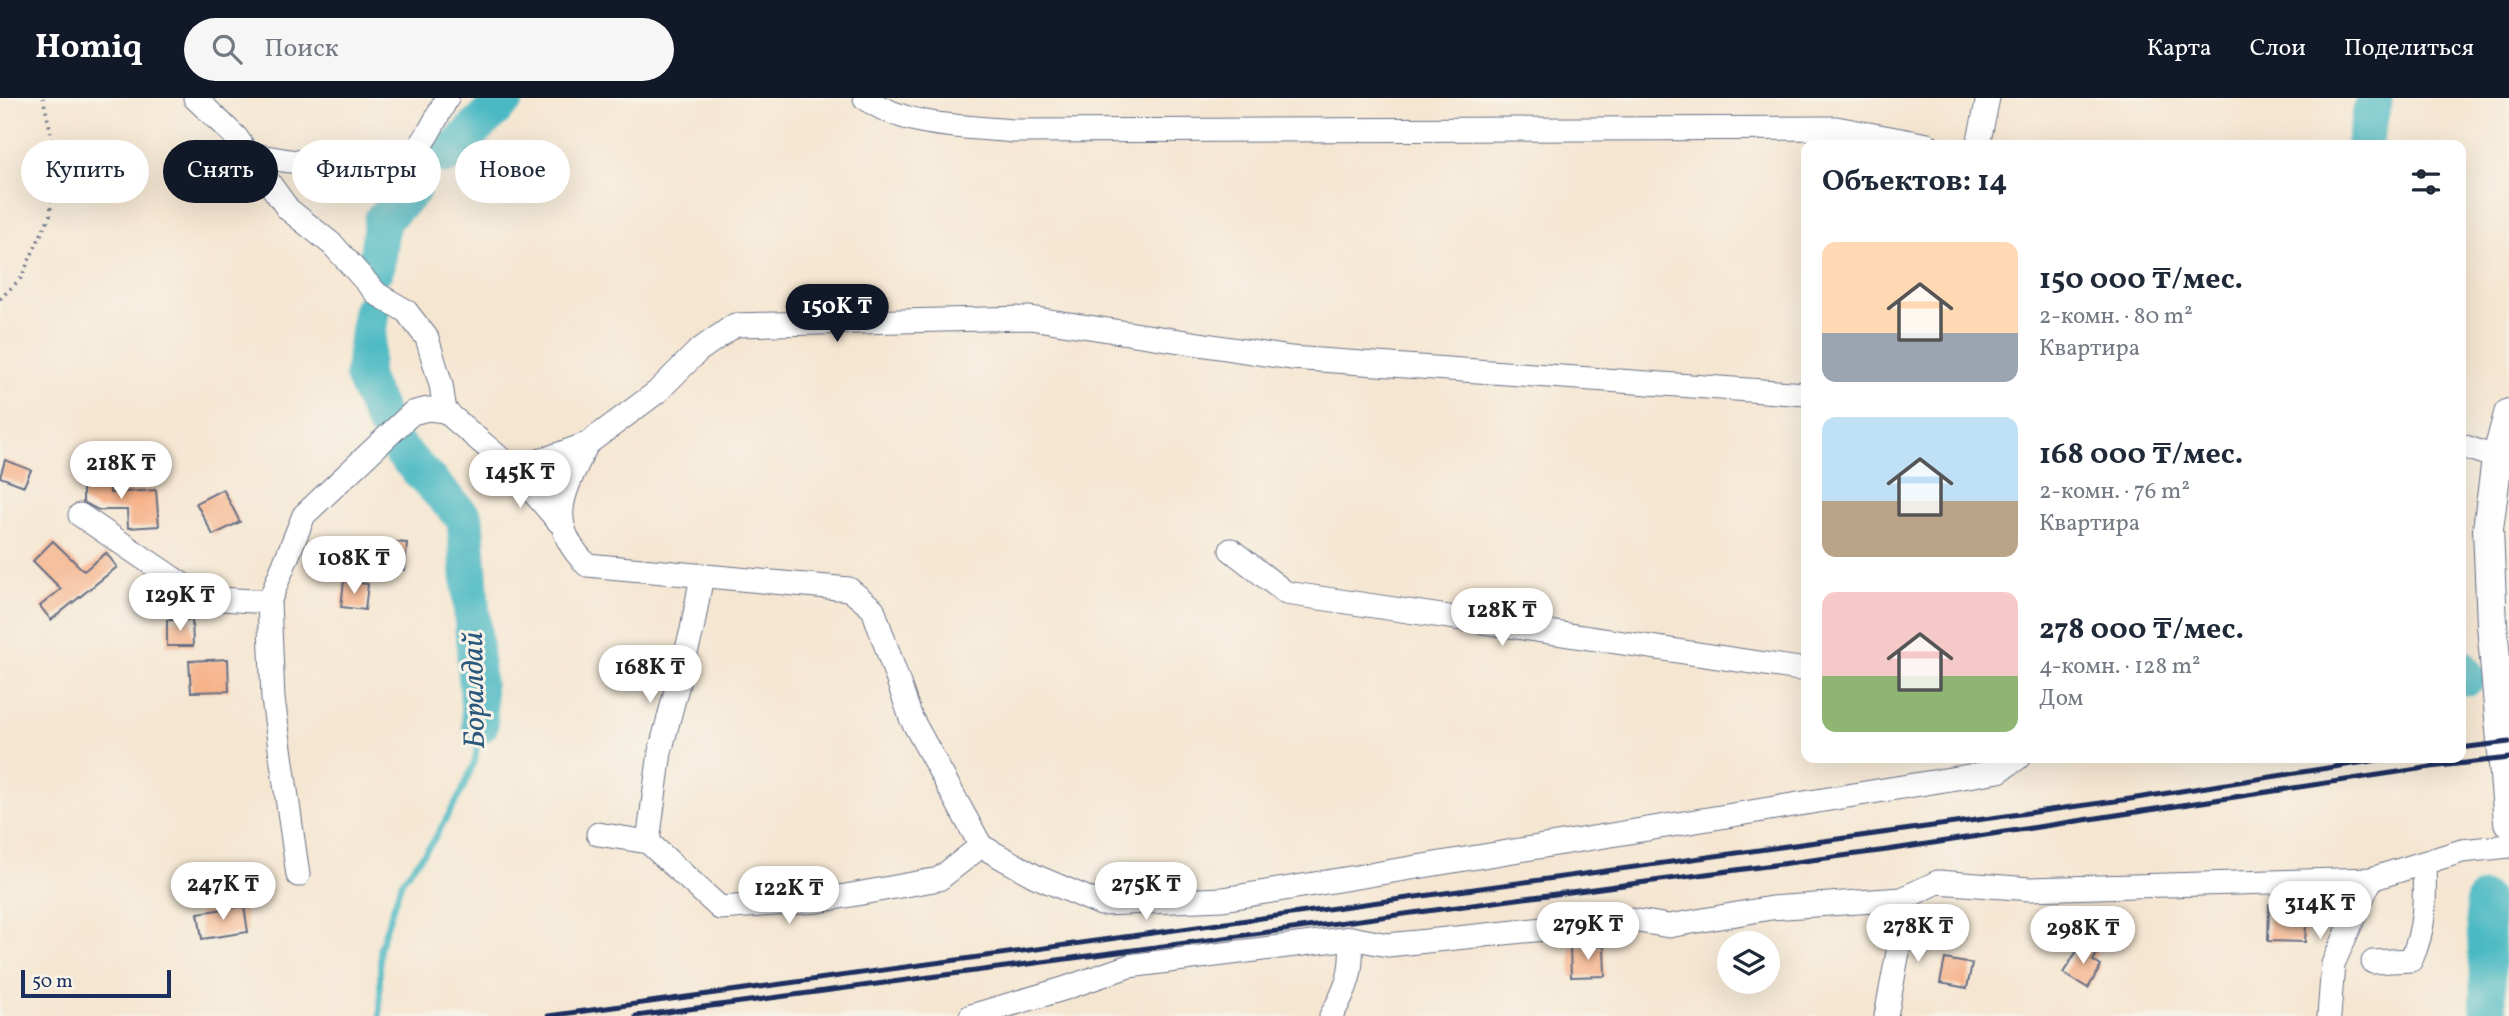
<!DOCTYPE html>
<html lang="ru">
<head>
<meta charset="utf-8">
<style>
  body { margin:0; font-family:Vollkorn,serif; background:#f6f6f7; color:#1f2937; height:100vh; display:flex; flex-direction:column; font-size:26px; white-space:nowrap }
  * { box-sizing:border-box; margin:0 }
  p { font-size:23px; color:#747a83 }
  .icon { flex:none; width:38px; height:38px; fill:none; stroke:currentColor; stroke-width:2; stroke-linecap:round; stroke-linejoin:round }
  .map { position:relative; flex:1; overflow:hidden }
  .panel { position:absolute; left:1801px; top:42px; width:665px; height:623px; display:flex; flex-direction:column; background:#fff; border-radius:14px; box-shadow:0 7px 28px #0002 }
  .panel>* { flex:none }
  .guide { position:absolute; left:21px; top:42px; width:665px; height:63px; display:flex; gap:14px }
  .tools { position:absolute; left:1717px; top:833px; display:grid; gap:14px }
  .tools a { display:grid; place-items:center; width:63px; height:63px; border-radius:50%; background:#fff; box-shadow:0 7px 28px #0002; font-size:35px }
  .scale { position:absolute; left:21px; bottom:18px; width:150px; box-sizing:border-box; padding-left:7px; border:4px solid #1b2f5e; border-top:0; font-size:19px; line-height:24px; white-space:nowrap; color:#1b2f5e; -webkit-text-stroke:5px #f7f3e8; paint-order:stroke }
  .price { position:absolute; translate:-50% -60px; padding:0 16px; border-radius:24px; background:#fff; color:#222; font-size:23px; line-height:46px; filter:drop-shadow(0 2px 4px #0008) }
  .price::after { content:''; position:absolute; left:50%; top:42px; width:21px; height:16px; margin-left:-10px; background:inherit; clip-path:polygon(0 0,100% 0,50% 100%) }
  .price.active { background:#111827; color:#fff }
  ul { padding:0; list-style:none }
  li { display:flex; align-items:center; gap:21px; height:175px; padding:0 21px }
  li span { display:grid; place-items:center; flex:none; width:196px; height:140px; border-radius:14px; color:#555 }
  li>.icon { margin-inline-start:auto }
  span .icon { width:84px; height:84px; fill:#fffc; stroke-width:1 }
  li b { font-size:30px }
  h2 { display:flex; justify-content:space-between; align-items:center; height:84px; padding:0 21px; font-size:30px }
  .chip { padding:0 24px; border-radius:32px; background:#fff; box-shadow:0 7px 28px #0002; font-size:24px; line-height:63px }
  .chip.active { background:#111827; color:#fff }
  header { display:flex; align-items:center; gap:42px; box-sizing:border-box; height:98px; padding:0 35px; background:#111827; color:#fff }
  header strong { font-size:33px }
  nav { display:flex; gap:38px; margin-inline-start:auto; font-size:24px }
  .search { width:490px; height:63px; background:#f6f6f7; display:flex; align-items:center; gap:18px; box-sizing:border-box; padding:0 24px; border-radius:38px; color:#747a83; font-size:26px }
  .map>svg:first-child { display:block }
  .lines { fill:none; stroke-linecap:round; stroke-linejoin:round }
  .stream { stroke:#4bb9c3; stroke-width:6 }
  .river { stroke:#4bb9c3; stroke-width:37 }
  .building { fill:#f6af85 }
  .minor-casing { stroke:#676f86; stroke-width:25 }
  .major-casing { stroke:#676f86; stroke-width:32 }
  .path { stroke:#676f86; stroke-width:3.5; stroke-dasharray:2 5; stroke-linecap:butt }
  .minor { stroke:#fff; stroke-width:23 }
  .major { stroke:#fff; stroke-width:30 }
  .rail { stroke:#1b2f5e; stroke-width:5 }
  .labels { text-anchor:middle; stroke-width:6; stroke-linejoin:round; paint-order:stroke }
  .water-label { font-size:30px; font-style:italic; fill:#29587c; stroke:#f7f3e8 }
</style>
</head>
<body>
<header>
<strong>Homiq</strong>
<div class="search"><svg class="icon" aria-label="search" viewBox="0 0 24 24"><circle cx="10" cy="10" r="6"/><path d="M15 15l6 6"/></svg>Поиск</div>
<nav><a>Карта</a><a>Слои</a><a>Поделиться</a></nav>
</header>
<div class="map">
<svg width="2509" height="918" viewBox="0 0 2509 918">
  <rect width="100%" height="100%" fill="#f7f3e8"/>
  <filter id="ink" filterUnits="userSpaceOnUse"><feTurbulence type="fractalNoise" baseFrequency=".0143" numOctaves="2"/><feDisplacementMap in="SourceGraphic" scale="14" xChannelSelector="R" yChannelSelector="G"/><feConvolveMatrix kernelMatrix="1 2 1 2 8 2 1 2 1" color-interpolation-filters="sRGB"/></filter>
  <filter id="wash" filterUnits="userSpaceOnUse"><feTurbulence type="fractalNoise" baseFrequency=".00686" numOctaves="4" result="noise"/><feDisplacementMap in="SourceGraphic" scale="28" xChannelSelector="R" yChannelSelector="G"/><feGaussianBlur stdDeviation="1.57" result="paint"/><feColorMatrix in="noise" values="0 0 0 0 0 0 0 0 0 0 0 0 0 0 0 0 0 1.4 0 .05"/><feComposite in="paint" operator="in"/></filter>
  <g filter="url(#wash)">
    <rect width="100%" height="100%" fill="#f5e6d1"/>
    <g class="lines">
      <path class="stream" d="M380,918V849L402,783L432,745L461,695L475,663L480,627"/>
      <g class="river">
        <path d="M2364,47L2374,0"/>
        <path d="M447,58L506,0"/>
        <path d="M376,170L382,122L412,93"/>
        <path d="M371,213L363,278L383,323"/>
        <path d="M399,351L465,421L480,627"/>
        <path d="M2460,569L2467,579"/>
        <path d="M2484,803L2489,918"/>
      </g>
    </g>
    <g id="blocks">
      <g class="building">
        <path d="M5,362L31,372L24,388L0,379Z"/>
        <path d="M83,375H110V395L156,392L159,428L128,430L127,412H98L83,404Z"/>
        <path d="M223,391L240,424L213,437L196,405Z"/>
        <path d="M53,443L84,473L106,455L117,469L51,522L40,508L61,491L33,463Z"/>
        <path d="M380,443L407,445L405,472L377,469Z"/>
        <path d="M344,483L368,486L365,512L341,509Z"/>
        <path d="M167,522H192L193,548H167Z"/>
        <path d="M228,561L229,593L191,594L189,563Z"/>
        <path d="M2269,806L2307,808L2305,844L2268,843Z"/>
        <path d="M244,808L248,834L202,841L198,815Z"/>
        <path d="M2082,845L2098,854L2093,863L2101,868L2088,890L2063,875Z"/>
        <path d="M1604,848L1605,878L1571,879L1570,849Z"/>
        <path d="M1945,861L1972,866L1967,890L1940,885Z"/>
      </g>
    </g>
  </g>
  <g filter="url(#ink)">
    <use href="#blocks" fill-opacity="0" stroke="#676f86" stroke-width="2"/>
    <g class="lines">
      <defs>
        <g id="minor">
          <path d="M195,0L236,39L288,111L333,147L377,196L406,213L427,240L441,287L445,313"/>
          <path d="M865,0C906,30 964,28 1012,33L1836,30L1928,47"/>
          <path d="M1978,47L1988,0"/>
          <path d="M250,56C285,64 391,79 417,51C429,38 438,16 447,0"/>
          <path d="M587,346C564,394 544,424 587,467L849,491L873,511L911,620L981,748L1035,778L1101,806L1223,801L1999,673L2018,660"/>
          <path d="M2460,347L2509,364"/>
          <path d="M514,372L559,424"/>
          <path d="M80,417L189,491L221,501L269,504"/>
          <path d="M1231,452L1286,495L1806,572"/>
          <path d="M598,736L648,744L720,810L818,803L939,781L981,748"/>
          <path d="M648,744L660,654L692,532L702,477"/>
          <path d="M298,777L273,601L269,504L304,417L412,315L428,311L445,313L514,372L587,346L657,294L698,253L735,227L1030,220L1291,260L1806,296"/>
          <path d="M2373,864L2411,862C2426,830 2425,799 2424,765"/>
          <path d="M971,918L1063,891L1129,868L1351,840L1388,847L1632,822L1669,828L1771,810L1902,801L1938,784L2030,791L2371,781L2462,753L2509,748"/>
          <path d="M1331,918C1348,889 1353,873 1351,840"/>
          <path d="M1886,918L1898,854L1902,801"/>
          <path d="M2329,918L2333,866L2371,781"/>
        </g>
        <path id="major" d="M2509,316L2497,361L2488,431L2492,527L2509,724"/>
      </defs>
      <use href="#minor" class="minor-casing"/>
      <use href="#major" class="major-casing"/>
      <path class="path" d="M0,201L21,180L50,117L57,61L43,0"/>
      <use href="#minor" class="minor"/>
      <use href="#major" class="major"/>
      <g class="rail">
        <path d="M2460,650L2509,644"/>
        <path d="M548,918L2130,701L2391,660"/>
        <path d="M636,918L1887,752L2431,669L2509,660"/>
      </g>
    </g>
  </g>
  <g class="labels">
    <g class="water-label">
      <text transform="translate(473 592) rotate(-91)" y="10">Боралдай</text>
    </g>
  </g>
</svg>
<div class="tools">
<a><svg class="icon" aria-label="layers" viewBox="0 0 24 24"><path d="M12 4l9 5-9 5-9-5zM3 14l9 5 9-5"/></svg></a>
</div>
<div class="scale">50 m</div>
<b class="price active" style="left:837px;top:246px">150K ₸</b>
<b class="price" style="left:121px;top:403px">218K ₸</b>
<b class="price" style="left:520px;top:412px">145K ₸</b>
<b class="price" style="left:354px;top:498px">108K ₸</b>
<b class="price" style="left:180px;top:535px">129K ₸</b>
<b class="price" style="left:1502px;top:550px">128K ₸</b>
<b class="price" style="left:650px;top:607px">168K ₸</b>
<b class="price" style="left:223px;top:824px">247K ₸</b>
<b class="price" style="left:1146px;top:824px">275K ₸</b>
<b class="price" style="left:789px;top:828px">122K ₸</b>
<b class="price" style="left:2320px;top:843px">314K ₸</b>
<b class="price" style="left:1588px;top:864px">279K ₸</b>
<b class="price" style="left:1918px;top:866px">278K ₸</b>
<b class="price" style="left:2083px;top:868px">298K ₸</b>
<div class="guide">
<a class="chip">Купить</a>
<a class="chip active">Снять</a>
<a class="chip">Фильтры</a>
<a class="chip">Новое</a>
</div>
<section class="panel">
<h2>Объектов: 14<svg class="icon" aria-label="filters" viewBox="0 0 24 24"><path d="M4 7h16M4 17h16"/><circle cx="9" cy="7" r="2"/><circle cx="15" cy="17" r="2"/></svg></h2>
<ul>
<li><span style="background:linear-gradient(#ffd9b3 65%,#9aa5b1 0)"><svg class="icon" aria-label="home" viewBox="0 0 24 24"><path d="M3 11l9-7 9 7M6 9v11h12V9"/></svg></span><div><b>150 000 ₸/мес.</b><p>2-комн. · 80 m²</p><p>Квартира</p></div></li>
<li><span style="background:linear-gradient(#bfe0f5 60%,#b9a48a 0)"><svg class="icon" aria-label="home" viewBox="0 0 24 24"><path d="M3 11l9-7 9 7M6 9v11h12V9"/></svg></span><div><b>168 000 ₸/мес.</b><p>2-комн. · 76 m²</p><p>Квартира</p></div></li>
<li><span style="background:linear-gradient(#f6c9c9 60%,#8fb573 0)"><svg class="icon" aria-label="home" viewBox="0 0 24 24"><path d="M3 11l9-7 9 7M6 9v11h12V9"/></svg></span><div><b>278 000 ₸/мес.</b><p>4-комн. · 128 m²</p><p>Дом</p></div></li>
</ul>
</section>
</div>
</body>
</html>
